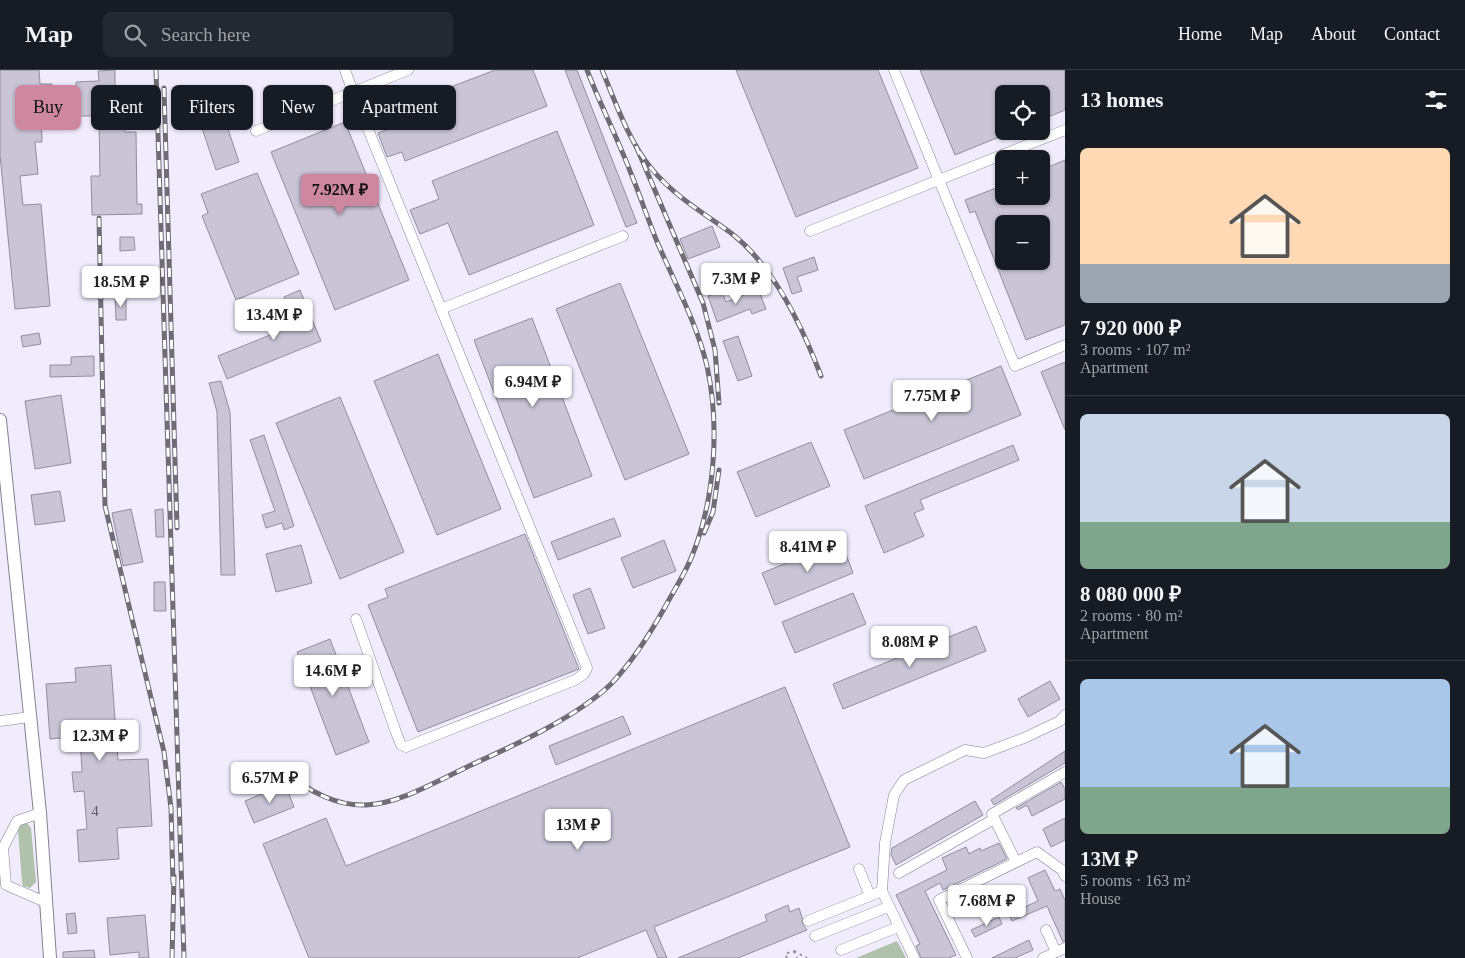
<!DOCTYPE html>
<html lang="en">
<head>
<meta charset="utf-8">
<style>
  body { margin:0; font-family:Georgia,serif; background:#242831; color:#f1f3f6; height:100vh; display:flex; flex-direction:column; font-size:19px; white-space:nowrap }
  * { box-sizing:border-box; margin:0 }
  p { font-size:16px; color:#9ea1a6 }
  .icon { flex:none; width:28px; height:28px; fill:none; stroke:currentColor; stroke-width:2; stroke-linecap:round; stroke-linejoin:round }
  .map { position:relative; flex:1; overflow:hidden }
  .drawer { display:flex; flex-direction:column; background:#171b24; width:400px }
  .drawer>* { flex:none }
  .hud { position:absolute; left:15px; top:15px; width:475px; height:45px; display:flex; gap:10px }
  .tools { position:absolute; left:995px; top:15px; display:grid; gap:10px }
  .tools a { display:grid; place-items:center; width:55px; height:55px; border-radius:8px; background:#171b24; box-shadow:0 1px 4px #0004; font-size:25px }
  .price { position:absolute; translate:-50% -42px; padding:0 11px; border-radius:5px; background:#fff; color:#222; font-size:16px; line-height:32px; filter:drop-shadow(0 1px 2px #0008) }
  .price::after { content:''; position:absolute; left:50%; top:30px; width:15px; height:11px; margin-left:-8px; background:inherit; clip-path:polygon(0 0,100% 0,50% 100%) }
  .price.current { background:#cd879f; color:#111 }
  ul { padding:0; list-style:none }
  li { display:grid; align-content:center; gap:10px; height:265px; padding:0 15px }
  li+li { border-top:1px solid #363941 }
  li span { display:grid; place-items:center; height:155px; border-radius:8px; color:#555 }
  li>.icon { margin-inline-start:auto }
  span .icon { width:90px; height:90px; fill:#fffc; stroke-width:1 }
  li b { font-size:21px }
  h2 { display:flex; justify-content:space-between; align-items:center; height:60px; padding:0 15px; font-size:21px }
  .chip { padding:0 18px; border-radius:8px; background:#171b24; box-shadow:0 1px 4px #0004; font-size:18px; line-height:45px }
  .chip.current { background:#cd879f; color:#111 }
  header { display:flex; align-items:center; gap:30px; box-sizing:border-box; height:70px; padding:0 25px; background:#171b24; border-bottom:1px solid #363941 }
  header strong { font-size:24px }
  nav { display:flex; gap:28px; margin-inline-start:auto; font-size:18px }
  .search { width:350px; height:45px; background:#242831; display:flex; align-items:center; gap:12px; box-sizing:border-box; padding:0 18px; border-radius:8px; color:#9ea1a6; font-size:19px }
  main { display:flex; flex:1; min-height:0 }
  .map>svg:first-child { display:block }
  .green { fill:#b1c2ac }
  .building { fill:#c9c4d6; stroke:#928d9e; fill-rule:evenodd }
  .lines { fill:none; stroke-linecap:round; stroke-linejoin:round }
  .minor-casing { stroke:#868192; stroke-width:11 }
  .major-casing { stroke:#868192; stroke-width:14 }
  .path { stroke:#96939f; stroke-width:2; stroke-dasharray:2.5 4; stroke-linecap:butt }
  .minor { stroke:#fff; stroke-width:10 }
  .major { stroke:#fff; stroke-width:12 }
  .rail-casing { stroke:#6f6c76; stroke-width:5 }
  .rail { stroke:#fff; stroke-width:3; stroke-dasharray:9; stroke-linecap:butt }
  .labels { text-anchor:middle; stroke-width:4.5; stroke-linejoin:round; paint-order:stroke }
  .number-label { font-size:15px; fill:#5f5c66 }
</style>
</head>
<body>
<header>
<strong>Map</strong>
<div class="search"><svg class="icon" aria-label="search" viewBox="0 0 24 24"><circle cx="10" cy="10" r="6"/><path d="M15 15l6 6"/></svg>Search here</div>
<nav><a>Home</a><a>Map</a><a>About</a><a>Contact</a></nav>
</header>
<main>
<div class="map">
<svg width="1065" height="888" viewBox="0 0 1065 888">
  <rect width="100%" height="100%" fill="#f0ebfd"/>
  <g class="green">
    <path d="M26,752L31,758L36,812L30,818L23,816L22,812L18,761L20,756Z"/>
    <path d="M897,871L906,888H856Z"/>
  </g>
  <g class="building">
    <path d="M0,0H39L40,14H52L53,41H41L42,72H35L38,104L20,106L23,135L41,134L50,236L15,239L0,85Z"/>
    <path d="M115,0V22H124L125,62H136L137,134H142V144L92,145L91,106H100L99,46H76V12L99,11L98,1Z"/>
    <path d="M495,0H533L547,36L405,91L402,82L387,87L378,63L391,58L385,42Z"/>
    <path d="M565,0H577L637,153L626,157Z"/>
    <path d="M736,0H878L918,98L796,147Z"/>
    <path d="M920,0H1065V40L1041,50V24H1004V65L955,85Z"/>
    <path d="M224,47L239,92L216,100L201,55Z"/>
    <path d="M345,52L409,210L335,240L271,82Z"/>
    <path d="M557,61L594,155L469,205L448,153L420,164L410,140L439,129L432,111Z"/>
    <path d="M1065,90V255L1026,270L975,141L970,143L965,130L1004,115V126H1041V100ZM1004,154H1041V191H1004Z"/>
    <path d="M257,103L299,204L236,230L202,146L208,143L201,124Z"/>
    <path d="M712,156L720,177L688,189L680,169Z"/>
    <path d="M120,167H134L135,180L120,181Z"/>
    <path d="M814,187L818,200L797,207L802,221L792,224L783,198Z"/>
    <path d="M620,213L689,384L625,410L556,239Z"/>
    <path d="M758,219L766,239L752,244L750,239L717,252L708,226L722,221L726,232Z"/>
    <path d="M300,220L321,271L227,309L218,286L295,255L284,227Z"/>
    <path d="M126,225V250H116L115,226Z"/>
    <path d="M532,248L592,406L534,428L474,270Z"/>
    <path d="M39,263L41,274L23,277L21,266Z"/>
    <path d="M738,266L752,306L738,311L723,271Z"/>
    <path d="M438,284L501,439L437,465L374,311Z"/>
    <path d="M94,286V306L50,307V295H71V287Z"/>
    <path d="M1065,292V360L1041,302Z"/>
    <path d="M1001,296L1021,345L864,409L844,360Z"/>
    <path d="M221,311L230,342L235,505H221L217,342L209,313Z"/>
    <path d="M61,325L71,393L35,399L25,331Z"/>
    <path d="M340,327L404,482L340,509L276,353Z"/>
    <path d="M264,365L294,456L284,460L282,453L266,458L262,445L275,441L250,370Z"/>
    <path d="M811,372L830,416L756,447L737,402Z"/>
    <path d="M1013,375L1019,390L920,430L924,439L914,443L924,466L884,483L865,436Z"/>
    <path d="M60,421L65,451L35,455L31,425Z"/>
    <path d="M131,439L143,492L123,496L112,443Z"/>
    <path d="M163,439L164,467H156L155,440Z"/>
    <path d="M614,448L621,466L558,490L551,472Z"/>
    <path d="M525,464L579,599L418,662L368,535L388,527L385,519Z"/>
    <path d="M664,470L676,501L633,518L621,488Z"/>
    <path d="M841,471L853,503L775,535L762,503Z"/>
    <path d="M301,475L312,513L276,522L266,484Z"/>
    <path d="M154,512H165L166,541H154Z"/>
    <path d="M590,518L605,558L588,564L573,525Z"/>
    <path d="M853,523L866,554L795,583L782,552Z"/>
    <path d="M976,556L986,581L843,639L833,614Z"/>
    <path d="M330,569L369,672L336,685L297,582Z"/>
    <path d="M111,595L118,690L148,689L152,756L117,758L119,789L79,792L77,760L87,759L84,721L74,722L72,702H82L80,666L50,669L46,614L76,612L75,598Z"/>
    <path d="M1050,611L1060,629L1028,647L1018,629Z"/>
    <path d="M785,617L850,777L654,857L667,888H658L646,860L577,888H309L263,774L326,748L346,796Z"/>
    <path d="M623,646L631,664L556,695L549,676Z"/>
    <path d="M1065,681V693L994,735L991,730Z"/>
    <path d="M1061,712L1065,719V729L1032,746L1027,735L1018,740L1016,738Z"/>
    <path d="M285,714L294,737L254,753L245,731Z"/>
    <path d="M975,731L983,745L896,795L891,785L892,778Z"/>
    <path d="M1065,748V770L1051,777L1043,759Z"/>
    <path d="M999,773L1007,789L943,820L940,813L925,821L956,885L949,888H921L916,876L920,874L896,825L947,800L942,788L966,777L969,784L980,778L981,781Z"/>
    <path d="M1045,800L1055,821L1060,819L1065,830V871L1063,872L1047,836L1012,851L1009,844L1038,831L1028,808Z"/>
    <path d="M788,835L790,842L799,838L802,847V853L807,860L738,888H678L767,851L765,845Z"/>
    <path d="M75,843L77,863L68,864L66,844Z"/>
    <path d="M145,845L149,888H139V882L110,885L107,848Z"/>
    <path d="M999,847L1002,854L975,867L971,860Z"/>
    <path d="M1029,870L1033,880L1015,888H992Z"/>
    <path d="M94,880L95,888H63V882Z"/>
  </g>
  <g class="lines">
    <defs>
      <g id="minor">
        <path d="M894,0L1015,296L1065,275"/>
        <path d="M256,61L353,22L345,0"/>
        <path d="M810,161L1065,60"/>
        <path d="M441,239L623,166"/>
        <path d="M356,549L397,665L401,675L406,677L575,610L584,604L587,598L353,22L408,0"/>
        <path d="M0,651L30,647"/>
        <path d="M40,743L17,751L3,778L6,815L45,832"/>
        <path d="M1016,792L992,744L1065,702"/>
        <path d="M859,799L870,826"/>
        <path d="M899,803L994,749"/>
        <path d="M808,851L882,821"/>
        <path d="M1046,860L1056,882"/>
        <path d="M815,866L888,837"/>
        <path d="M841,880L898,857"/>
        <path d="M914,888L882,821L885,773L894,725L904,710L965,680L984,683L1024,668L1060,651L1065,645"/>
        <path d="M967,888L939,830L1037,782L1062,800L1065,806"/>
        <path d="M1043,888L1065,878"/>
      </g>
      <path id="major" d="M0,350L40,743L50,888"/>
    </defs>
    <use href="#minor" class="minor-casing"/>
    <use href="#major" class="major-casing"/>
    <g class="path">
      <path d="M794,881L807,888"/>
      <path d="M794,881L797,888"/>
      <path d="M787,888L785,884L794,881"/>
    </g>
    <use href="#minor" class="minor"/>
    <use href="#major" class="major"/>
    <defs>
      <g id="rail">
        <path d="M156,0L184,888"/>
        <path d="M602,0C616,33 628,70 651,98C674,126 702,142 731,163C774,196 802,256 821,306"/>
        <path d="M164,18L177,458"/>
        <path d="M636,76L703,233L715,280L719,333"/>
        <path d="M99,148L105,436L164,682L171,738L173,813"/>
        <path d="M704,463L713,442L719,400"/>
        <path d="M276,695C355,761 391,734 471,695C515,675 577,647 611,614C633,591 650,564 665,537C674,520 685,504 692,486C715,429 720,356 707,296C697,254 675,213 658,174C648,150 640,125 630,101C617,67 600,34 587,0"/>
        <path d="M172,888L174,806"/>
      </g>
    </defs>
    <use href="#rail" class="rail-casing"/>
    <use href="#rail" class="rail"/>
  </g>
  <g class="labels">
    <g class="number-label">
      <text x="95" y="746">4</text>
    </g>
  </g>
</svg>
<div class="tools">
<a><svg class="icon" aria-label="locate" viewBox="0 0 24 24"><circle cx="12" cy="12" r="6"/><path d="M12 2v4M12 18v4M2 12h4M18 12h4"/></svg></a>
<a>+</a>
<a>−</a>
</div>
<b class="price current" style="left:340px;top:146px">7.92M ₽</b>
<b class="price" style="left:736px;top:235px">7.3M ₽</b>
<b class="price" style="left:121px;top:238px">18.5M ₽</b>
<b class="price" style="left:274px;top:271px">13.4M ₽</b>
<b class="price" style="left:533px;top:338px">6.94M ₽</b>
<b class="price" style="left:932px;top:352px">7.75M ₽</b>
<b class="price" style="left:808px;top:503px">8.41M ₽</b>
<b class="price" style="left:910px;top:598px">8.08M ₽</b>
<b class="price" style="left:333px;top:627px">14.6M ₽</b>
<b class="price" style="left:100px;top:692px">12.3M ₽</b>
<b class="price" style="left:270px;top:734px">6.57M ₽</b>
<b class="price" style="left:578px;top:781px">13M ₽</b>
<b class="price" style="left:987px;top:857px">7.68M ₽</b>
<div class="hud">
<a class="chip current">Buy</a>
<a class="chip">Rent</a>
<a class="chip">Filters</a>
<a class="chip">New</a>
<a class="chip">Apartment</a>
</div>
</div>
<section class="drawer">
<h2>13 homes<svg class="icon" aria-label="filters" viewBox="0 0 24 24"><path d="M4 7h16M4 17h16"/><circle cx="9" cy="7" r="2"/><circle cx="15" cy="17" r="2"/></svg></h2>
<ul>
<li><span style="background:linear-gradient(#ffd9b3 75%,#9aa5b1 0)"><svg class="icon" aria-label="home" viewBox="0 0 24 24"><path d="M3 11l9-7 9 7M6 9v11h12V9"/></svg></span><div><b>7 920 000 ₽</b><p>3 rooms · 107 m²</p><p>Apartment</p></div></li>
<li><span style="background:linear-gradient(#c9d6e8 70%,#7fa58c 0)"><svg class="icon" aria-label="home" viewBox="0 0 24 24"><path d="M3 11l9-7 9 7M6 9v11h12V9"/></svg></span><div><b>8 080 000 ₽</b><p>2 rooms · 80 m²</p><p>Apartment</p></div></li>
<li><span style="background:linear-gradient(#a9c7e8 70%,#7fa58c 0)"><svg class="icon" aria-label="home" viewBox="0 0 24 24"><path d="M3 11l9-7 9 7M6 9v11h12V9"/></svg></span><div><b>13M ₽</b><p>5 rooms · 163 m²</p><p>House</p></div></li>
</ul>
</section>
</main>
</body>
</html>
